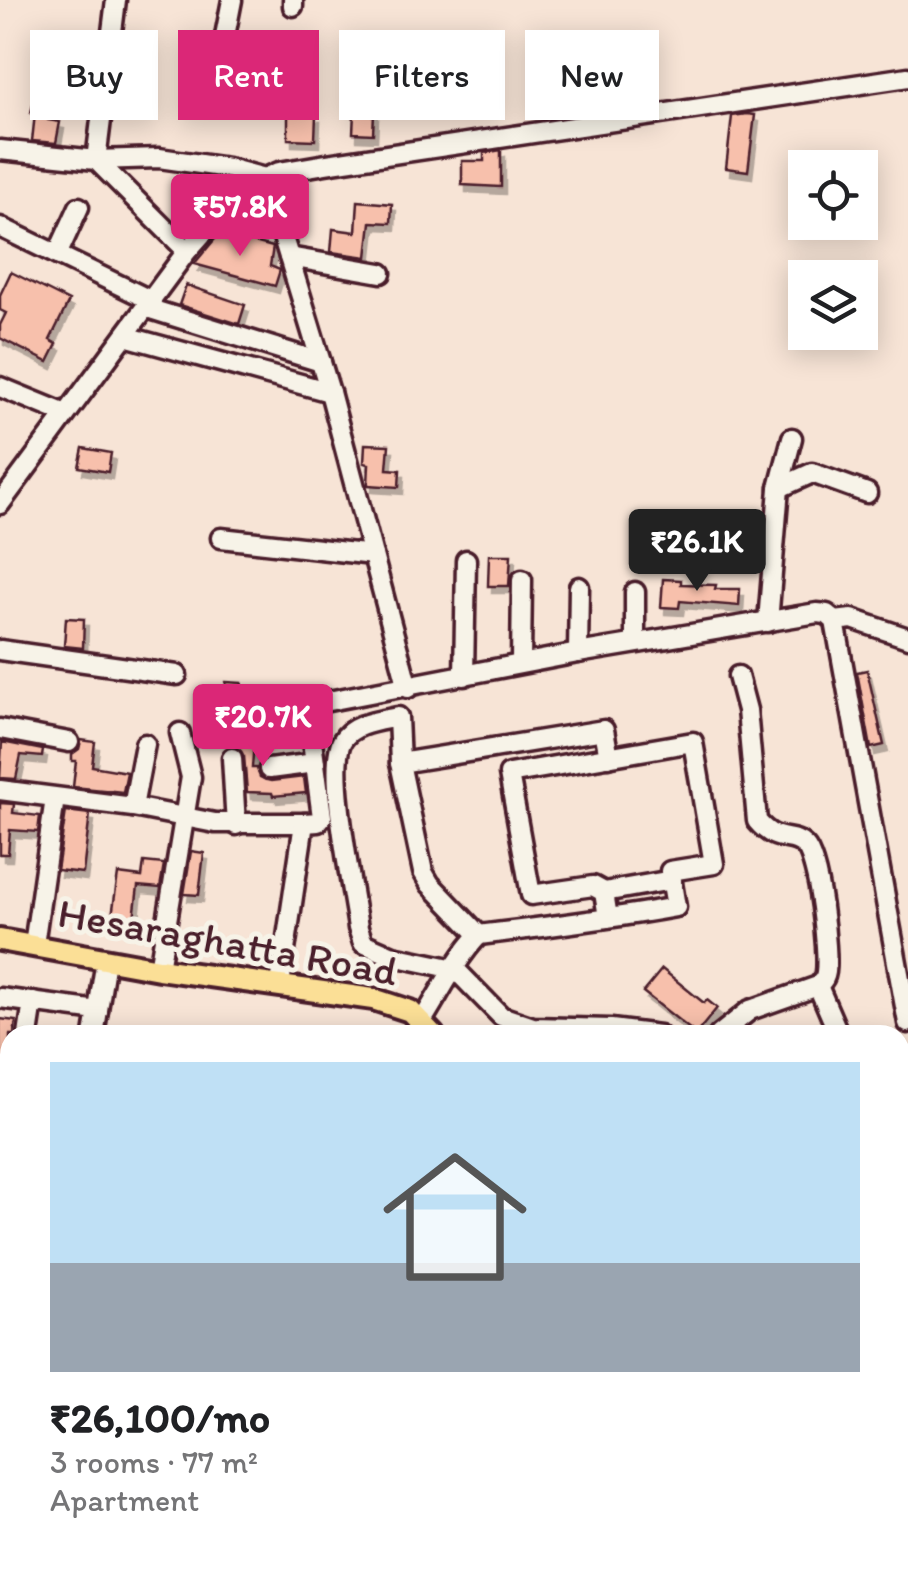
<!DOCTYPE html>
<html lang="en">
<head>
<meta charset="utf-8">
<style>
  body { margin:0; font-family:Itim,sans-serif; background:#f6f6f6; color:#202124; height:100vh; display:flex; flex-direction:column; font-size:38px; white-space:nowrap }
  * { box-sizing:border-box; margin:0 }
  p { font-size:32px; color:#757577 }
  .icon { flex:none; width:55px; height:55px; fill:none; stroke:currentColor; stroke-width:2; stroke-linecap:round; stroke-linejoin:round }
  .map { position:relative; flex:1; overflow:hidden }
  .details { position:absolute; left:0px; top:1025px; width:910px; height:552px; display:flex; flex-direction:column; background:#fff; border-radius:30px 30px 0 0; box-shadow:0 5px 25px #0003 }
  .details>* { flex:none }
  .banner { position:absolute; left:30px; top:30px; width:850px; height:90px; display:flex; gap:20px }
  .fabs { position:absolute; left:788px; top:150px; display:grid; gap:20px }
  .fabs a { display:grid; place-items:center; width:90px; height:90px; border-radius:0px; background:#fff; box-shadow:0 5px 25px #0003; font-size:50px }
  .price { position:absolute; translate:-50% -85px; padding:0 22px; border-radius:10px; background:#db2777; color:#fff; font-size:32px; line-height:65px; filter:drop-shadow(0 2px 5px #0008) }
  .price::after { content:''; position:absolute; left:50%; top:60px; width:30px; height:22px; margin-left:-15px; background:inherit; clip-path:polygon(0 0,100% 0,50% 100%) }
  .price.current { background:#222; color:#fff }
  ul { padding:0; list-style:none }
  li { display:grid; align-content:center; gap:20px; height:530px; padding:0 50px }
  li span { display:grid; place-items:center; height:310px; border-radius:0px; color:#555 }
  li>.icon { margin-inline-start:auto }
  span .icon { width:180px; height:180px; fill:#fffc; stroke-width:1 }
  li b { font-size:42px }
  .tag { padding:0 35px; border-radius:0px; background:#fff; box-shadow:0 5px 25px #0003; font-size:35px; line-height:90px }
  .tag.current { background:#db2777; color:#fff }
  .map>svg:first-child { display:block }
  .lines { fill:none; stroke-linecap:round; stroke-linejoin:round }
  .stream { stroke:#7b8fa8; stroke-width:4 }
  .building { fill:#f7c0ac; stroke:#4a1f2b; stroke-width:2.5; filter:url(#shadow) }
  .minor-casing { stroke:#4a1f2b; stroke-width:25 }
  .major-casing { stroke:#4a1f2b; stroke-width:28 }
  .minor { stroke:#f7f3e8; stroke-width:18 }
  .major { stroke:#fbdf96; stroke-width:20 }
  .rail-casing { stroke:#4a1f2b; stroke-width:8 }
  .rail { stroke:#f7f3e8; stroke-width:4; stroke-dasharray:11; stroke-linecap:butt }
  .labels { text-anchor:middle; stroke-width:10; stroke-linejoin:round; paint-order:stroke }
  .street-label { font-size:42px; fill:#4a1f2b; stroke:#f7f3e8 }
</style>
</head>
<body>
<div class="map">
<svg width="908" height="1577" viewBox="0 0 908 1577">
  <defs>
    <filter id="shadow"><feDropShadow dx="4" dy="7" stdDeviation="0" flood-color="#0004"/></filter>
  </defs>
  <rect width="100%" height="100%" fill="#f7e4d6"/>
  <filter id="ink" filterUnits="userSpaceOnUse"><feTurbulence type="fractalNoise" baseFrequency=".01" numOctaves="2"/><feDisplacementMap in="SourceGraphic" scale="20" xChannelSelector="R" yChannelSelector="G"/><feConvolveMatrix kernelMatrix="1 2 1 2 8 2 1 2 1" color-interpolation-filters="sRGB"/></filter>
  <g filter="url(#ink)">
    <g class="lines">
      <g class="stream">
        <path d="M900,1395L908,1397"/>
        <path d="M0,1447L10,1442"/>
      </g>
    </g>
    <g class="building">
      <path d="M356,70L376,71L373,134L353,133Z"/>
      <path d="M40,72L57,76L48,120L60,122L56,143L32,141L35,114L31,113Z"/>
      <path d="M288,114L316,115L315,140L288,139Z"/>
      <path d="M747,114L755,115L748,171L726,168L732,116Z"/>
      <path d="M501,150V187L462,185V161H484V153Z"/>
      <path d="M358,201L392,204L391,223L371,222L367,257L331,252L333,229L356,232Z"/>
      <path d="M220,233L273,247L270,266L280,270L275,286L194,264Z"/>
      <path d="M11,272L69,301L50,340L57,344L48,362L0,338V325L6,313L0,310V295Z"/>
      <path d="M186,285L245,305L239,324L179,305Z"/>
      <path d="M365,444L389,445L387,469L400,470L399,487L368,485L369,464L364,463Z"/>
      <path d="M83,448L111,453L108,472L79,467Z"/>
      <path d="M489,555H511L509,586H488Z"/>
      <path d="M663,579L681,580V584L716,585L715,589H740L739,606L680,601L679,608L661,607Z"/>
      <path d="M66,618L84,619L83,648L64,646Z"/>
      <path d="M867,670L884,745L871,748L857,672Z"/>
      <path d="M226,682L242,683L238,722L222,721Z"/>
      <path d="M236,726L255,728L252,768H257L260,777L271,781L304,777L306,793L273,796L272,793L247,792L244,756L234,746Z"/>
      <path d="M81,740L95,742L92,766L127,772L123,792L73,787L76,761H72V754L79,749Z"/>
      <path d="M2,742L43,750L42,757L21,755L16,779L0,778Z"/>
      <path d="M0,803L14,804L13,813L40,816L38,832L10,830L8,854H0Z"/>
      <path d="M66,811L90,814L83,873L57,870Z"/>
      <path d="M191,851L204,853L199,895L184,894Z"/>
      <path d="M144,862L164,864L160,888L138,886L134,919L112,916L118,874L142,877Z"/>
      <path d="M662,969L704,1003L707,1000L717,1008L696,1034L643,992Z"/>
      <path d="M0,1019L16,1021L14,1035H10V1069L0,1068Z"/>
    </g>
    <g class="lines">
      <defs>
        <g id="minor">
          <path d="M116,0L96,160L187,251"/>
          <path d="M293,6V0"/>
          <path d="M225,36L232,0"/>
          <path d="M0,150L96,160L159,158L228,168L265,178L330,392L408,688"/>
          <path d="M0,227L152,301"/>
          <path d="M57,255L79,207"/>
          <path d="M289,257L381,273"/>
          <path d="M147,308L321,362"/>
          <path d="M125,336L330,392"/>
          <path d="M0,387L66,414"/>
          <path d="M779,488L812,473L867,493"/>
          <path d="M0,504L187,251L203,233L240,195L265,178L279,172L326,164L908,77"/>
          <path d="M221,538L373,555"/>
          <path d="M835,621L852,619L908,638"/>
          <path d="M768,622L779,488L792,438"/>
          <path d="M635,643V592"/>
          <path d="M0,650L177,675"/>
          <path d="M578,653L579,587"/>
          <path d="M521,663L522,580"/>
          <path d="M464,676L466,560"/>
          <path d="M0,729L69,742"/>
          <path d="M232,758L236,825"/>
          <path d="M400,763L604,730L609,757"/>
          <path d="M269,769L315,763"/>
          <path d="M0,790L133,807L215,823H304"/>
          <path d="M133,807L145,744"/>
          <path d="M604,892L672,880"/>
          <path d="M479,935C545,927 611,919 676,907L670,871L714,864L693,742L509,774L531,895L593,886L604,892L608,918"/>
          <path d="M34,945L55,798"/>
          <path d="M159,969L191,777L180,733"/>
          <path d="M280,984L304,823L318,822L322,817L310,726L311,711L318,703L578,653L817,613L827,614L835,621L908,1023"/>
          <path d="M818,986L839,1035"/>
          <path d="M0,998L98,1011"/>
          <path d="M422,1021C440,993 456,959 479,935L430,884L423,872L400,763L398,717C380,721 352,723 342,741C327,769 353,891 358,928L363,943L393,956L455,969L501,1016L533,1027L611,1029L659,1035"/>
          <path d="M28,1035L33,1002"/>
          <path d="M94,1035L106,960"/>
          <path d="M719,1035L750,1010L818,986C823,980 825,979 826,972C829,951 819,860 805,846C791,832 778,846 757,821L747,710L738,676"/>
          <path d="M0,1119L10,1121"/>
          <path d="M6,1174L10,1154"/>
          <path d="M0,1367L10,1374"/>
          <path d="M252,1568L263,1577"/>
          <path d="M20,1577L25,1568"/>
          <path d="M87,1577L92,1568"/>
          <path d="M152,1577L157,1568"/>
          <path d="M218,1577L223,1568"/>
          <path d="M597,1577L599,1568"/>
          <path d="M663,1577L665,1568"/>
          <path d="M708,1577L710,1568"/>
          <path d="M760,1577L763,1568"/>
          <path d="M818,1577L821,1568"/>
        </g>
        <g id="major">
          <path d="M0,940L159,969L373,999L410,1011L433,1035"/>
          <path d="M524,1568L526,1577"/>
        </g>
      </defs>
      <use href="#minor" class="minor-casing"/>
      <use href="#major" class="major-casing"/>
      <use href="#minor" class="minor"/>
      <use href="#major" class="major"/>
      <defs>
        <g id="rail">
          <path d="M0,1277L10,1287"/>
          <path d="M0,1309L10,1317"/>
          <path d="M315,1568L325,1577"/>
        </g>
      </defs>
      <use href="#rail" class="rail-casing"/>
      <use href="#rail" class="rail"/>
    </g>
  </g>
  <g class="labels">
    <g class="street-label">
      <text transform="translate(228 941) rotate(10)" y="15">Hesaraghatta Road</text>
    </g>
  </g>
</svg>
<div class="fabs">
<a><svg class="icon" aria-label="locate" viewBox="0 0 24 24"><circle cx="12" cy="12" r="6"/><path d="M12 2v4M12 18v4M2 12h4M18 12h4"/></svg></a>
<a><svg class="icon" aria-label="layers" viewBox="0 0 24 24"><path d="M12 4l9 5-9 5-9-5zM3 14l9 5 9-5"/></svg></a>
</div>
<b class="price" style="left:240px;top:259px">₹57.8K</b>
<b class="price current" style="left:697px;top:594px">₹26.1K</b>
<b class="price" style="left:263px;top:769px">₹20.7K</b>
<div class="banner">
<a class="tag">Buy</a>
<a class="tag current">Rent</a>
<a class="tag">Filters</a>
<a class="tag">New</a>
</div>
<section class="details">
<ul>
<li><span style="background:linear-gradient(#bfe0f5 65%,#9aa5b1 0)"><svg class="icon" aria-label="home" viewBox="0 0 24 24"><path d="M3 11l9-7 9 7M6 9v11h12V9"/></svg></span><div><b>₹26,100/mo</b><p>3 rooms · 77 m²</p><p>Apartment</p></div></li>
</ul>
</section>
</div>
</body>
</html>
